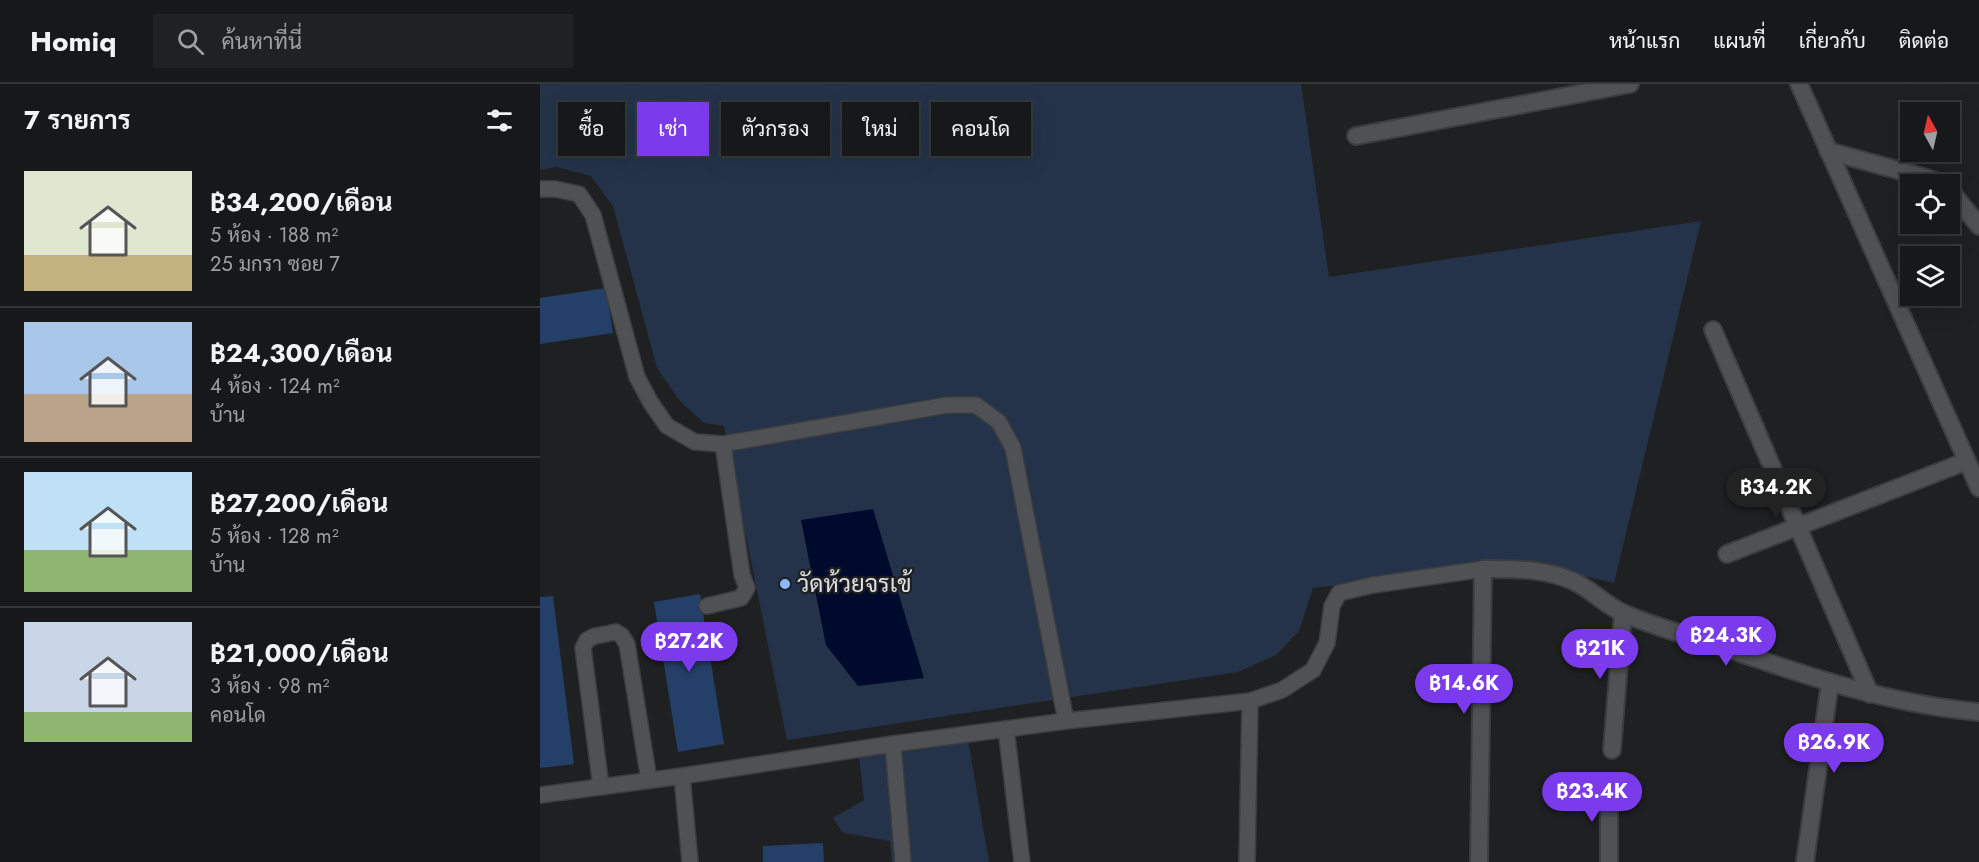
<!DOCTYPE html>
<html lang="th">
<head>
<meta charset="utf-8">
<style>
  body { margin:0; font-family:Jost,Sarabun,sans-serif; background:#1f2123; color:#f1f3f6; height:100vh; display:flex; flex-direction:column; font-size:22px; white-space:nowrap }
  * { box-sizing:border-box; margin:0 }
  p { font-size:20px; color:#9ea0a2 }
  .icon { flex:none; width:33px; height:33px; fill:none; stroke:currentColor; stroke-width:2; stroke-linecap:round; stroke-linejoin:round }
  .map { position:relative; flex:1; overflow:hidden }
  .side { display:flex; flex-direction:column; background:#16181a; width:540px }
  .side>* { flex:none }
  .guide { position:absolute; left:18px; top:18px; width:570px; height:54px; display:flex; gap:12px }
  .needle { width:39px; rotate:352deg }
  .controls { position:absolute; left:1360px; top:18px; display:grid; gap:12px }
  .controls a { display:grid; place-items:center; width:60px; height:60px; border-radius:0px; background:#16181a; box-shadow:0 6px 24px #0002,0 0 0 2px #353739; font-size:30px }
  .price { position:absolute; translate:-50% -51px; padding:0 14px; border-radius:21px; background:#7c3aed; color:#fff; font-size:20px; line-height:39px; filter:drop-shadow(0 2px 3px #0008) }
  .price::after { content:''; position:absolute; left:50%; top:36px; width:18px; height:14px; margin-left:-9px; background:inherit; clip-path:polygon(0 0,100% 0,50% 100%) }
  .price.current { background:#222; color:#fff }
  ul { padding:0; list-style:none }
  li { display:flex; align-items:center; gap:18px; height:150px; padding:0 24px }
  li+li { border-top:2px solid #353739 }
  li span { display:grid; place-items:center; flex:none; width:168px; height:120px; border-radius:0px; color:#555 }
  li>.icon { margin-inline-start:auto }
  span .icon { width:72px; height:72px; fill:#fffc; stroke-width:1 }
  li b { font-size:26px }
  h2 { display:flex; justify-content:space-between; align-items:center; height:72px; padding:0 24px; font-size:26px }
  .pill { padding:0 21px; border-radius:0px; background:#16181a; box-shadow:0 6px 24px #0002,0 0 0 2px #353739; font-size:21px; line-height:54px }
  .pill.current { background:#7c3aed; color:#fff }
  header { display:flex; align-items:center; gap:36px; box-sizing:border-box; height:84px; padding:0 30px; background:#16181a; border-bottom:2px solid #353739 }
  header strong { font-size:28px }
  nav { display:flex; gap:33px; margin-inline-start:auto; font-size:21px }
  .search { width:420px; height:54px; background:#1f2123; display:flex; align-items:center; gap:15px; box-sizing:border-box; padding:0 21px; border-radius:0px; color:#9ea0a2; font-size:22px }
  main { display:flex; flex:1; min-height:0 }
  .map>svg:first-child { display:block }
  .green { fill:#24334a }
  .water { fill:#000a2d }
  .building { fill:#254068 }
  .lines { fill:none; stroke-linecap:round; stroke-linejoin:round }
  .service-casing { stroke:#3b3d3f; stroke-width:18 }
  .minor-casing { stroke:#3b3d3f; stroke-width:20 }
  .service { stroke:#4f5154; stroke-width:15 }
  .minor { stroke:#4f5154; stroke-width:16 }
  .poi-dot { fill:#8bb9fc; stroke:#1e2022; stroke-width:2 }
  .labels { text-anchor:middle; stroke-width:4.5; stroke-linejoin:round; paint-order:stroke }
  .poi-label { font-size:24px; fill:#dedfe1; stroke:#1e2022; text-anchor:start }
</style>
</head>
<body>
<header>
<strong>Homiq</strong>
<div class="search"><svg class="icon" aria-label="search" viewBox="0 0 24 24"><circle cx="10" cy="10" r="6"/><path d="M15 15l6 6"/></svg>ค้นหาที่นี่</div>
<nav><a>หน้าแรก</a><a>แผนที่</a><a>เกี่ยวกับ</a><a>ติดต่อ</a></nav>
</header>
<main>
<section class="side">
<h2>7 รายการ<svg class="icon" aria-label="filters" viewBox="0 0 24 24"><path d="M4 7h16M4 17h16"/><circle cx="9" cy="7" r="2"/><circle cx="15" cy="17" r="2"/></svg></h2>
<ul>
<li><span style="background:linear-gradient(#dfe7d0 70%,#c2b280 0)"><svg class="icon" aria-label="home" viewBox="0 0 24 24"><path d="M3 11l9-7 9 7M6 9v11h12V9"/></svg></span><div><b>฿34,200/เดือน</b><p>5 ห้อง · 188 m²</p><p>25 มกรา ซอย 7</p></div></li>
<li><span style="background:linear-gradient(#a9c7e8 60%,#b9a48a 0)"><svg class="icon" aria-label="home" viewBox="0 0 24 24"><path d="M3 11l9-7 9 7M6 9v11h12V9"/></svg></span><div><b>฿24,300/เดือน</b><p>4 ห้อง · 124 m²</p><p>บ้าน</p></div></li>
<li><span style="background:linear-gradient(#bfe0f5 65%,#8fb573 0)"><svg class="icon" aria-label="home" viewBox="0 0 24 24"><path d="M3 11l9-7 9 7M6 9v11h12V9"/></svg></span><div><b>฿27,200/เดือน</b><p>5 ห้อง · 128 m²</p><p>บ้าน</p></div></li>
<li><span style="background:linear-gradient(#c9d6e8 75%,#8fb573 0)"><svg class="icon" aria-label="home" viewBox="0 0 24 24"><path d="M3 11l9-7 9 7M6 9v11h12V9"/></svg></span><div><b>฿21,000/เดือน</b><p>3 ห้อง · 98 m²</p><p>คอนโด</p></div></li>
</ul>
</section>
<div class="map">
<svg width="1439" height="778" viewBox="0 0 1439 778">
  <rect width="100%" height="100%" fill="#1e2022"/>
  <g class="green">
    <path d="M0,0H761L789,193L1161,137L1074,499L1019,486L964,483L773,504L759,547L736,571L698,588L247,656L184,342L164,339L139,316L117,284L73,122L51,92L16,83L0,86Z"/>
    <path d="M427,650L449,778H352L350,757L303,749L293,734L324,716L318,665Z"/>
  </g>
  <path class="water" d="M333,425L384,594L318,602L286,561L261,436Z"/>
  <g class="building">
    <path d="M66,204L73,249L0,260V214Z"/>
    <path d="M160,510L184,660L138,668L114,518Z"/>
    <path d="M13,512L34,680L0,684V513Z"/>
    <path d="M283,759L284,778H223V762Z"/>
  </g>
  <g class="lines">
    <defs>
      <g id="service">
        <path d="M0,105H15L39,110L53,131L97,293L111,319L127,342L155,358L183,360L408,321H436L459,338L473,364L526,637"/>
        <path d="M167,522L201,514L207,504L202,491L183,360"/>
        <path d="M466,645L482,778"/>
        <path d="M353,660L363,778"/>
        <path d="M142,692L150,778"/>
        <path d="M61,703L43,564L47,556L55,552L76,548L82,552L87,560L109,696"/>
        <path d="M0,711L142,692L353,660L526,637L710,617L742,606L773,586L787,559L792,522L799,509L833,501L943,485"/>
        <path d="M707,778L710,617"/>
      </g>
      <g id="minor">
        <path d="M1259,0L1439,404"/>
        <path d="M816,52L1090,0"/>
        <path d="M1288,67L1390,95L1403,100"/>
        <path d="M1410,106L1439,142"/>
        <path d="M1173,246L1330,610"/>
        <path d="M1187,470L1427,377"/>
        <path d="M1072,666L1083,529"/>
        <path d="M1069,700V778"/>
        <path d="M939,778L943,485C974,485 1004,484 1033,497C1051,505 1065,521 1083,529C1109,541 1146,551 1174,560C1260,590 1347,620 1439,628"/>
        <path d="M1265,778L1290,598"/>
      </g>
    </defs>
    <use href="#service" class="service-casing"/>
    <use href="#minor" class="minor-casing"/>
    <use href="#service" class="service"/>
    <use href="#minor" class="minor"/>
  </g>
  <circle class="poi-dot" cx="245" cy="500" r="6"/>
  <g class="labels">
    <g class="poi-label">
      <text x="257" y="508">วัดห้วยจรเข้</text>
    </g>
  </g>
</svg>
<div class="controls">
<a><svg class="needle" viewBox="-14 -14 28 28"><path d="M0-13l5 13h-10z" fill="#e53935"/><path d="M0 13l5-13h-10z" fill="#9ea0a2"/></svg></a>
<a><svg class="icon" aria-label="locate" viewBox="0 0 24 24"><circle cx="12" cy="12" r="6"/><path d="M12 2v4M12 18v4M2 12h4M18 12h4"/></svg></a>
<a><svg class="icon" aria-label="layers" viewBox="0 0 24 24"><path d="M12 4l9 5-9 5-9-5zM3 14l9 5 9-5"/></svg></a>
</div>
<b class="price current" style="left:1236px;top:435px">฿34.2K</b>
<b class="price" style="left:1186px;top:583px">฿24.3K</b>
<b class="price" style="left:149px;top:589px">฿27.2K</b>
<b class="price" style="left:1060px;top:596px">฿21K</b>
<b class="price" style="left:924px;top:631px">฿14.6K</b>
<b class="price" style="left:1294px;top:690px">฿26.9K</b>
<b class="price" style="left:1052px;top:739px">฿23.4K</b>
<div class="guide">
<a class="pill">ซื้อ</a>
<a class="pill current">เช่า</a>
<a class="pill">ตัวกรอง</a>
<a class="pill">ใหม่</a>
<a class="pill">คอนโด</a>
</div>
</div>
</main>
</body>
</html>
